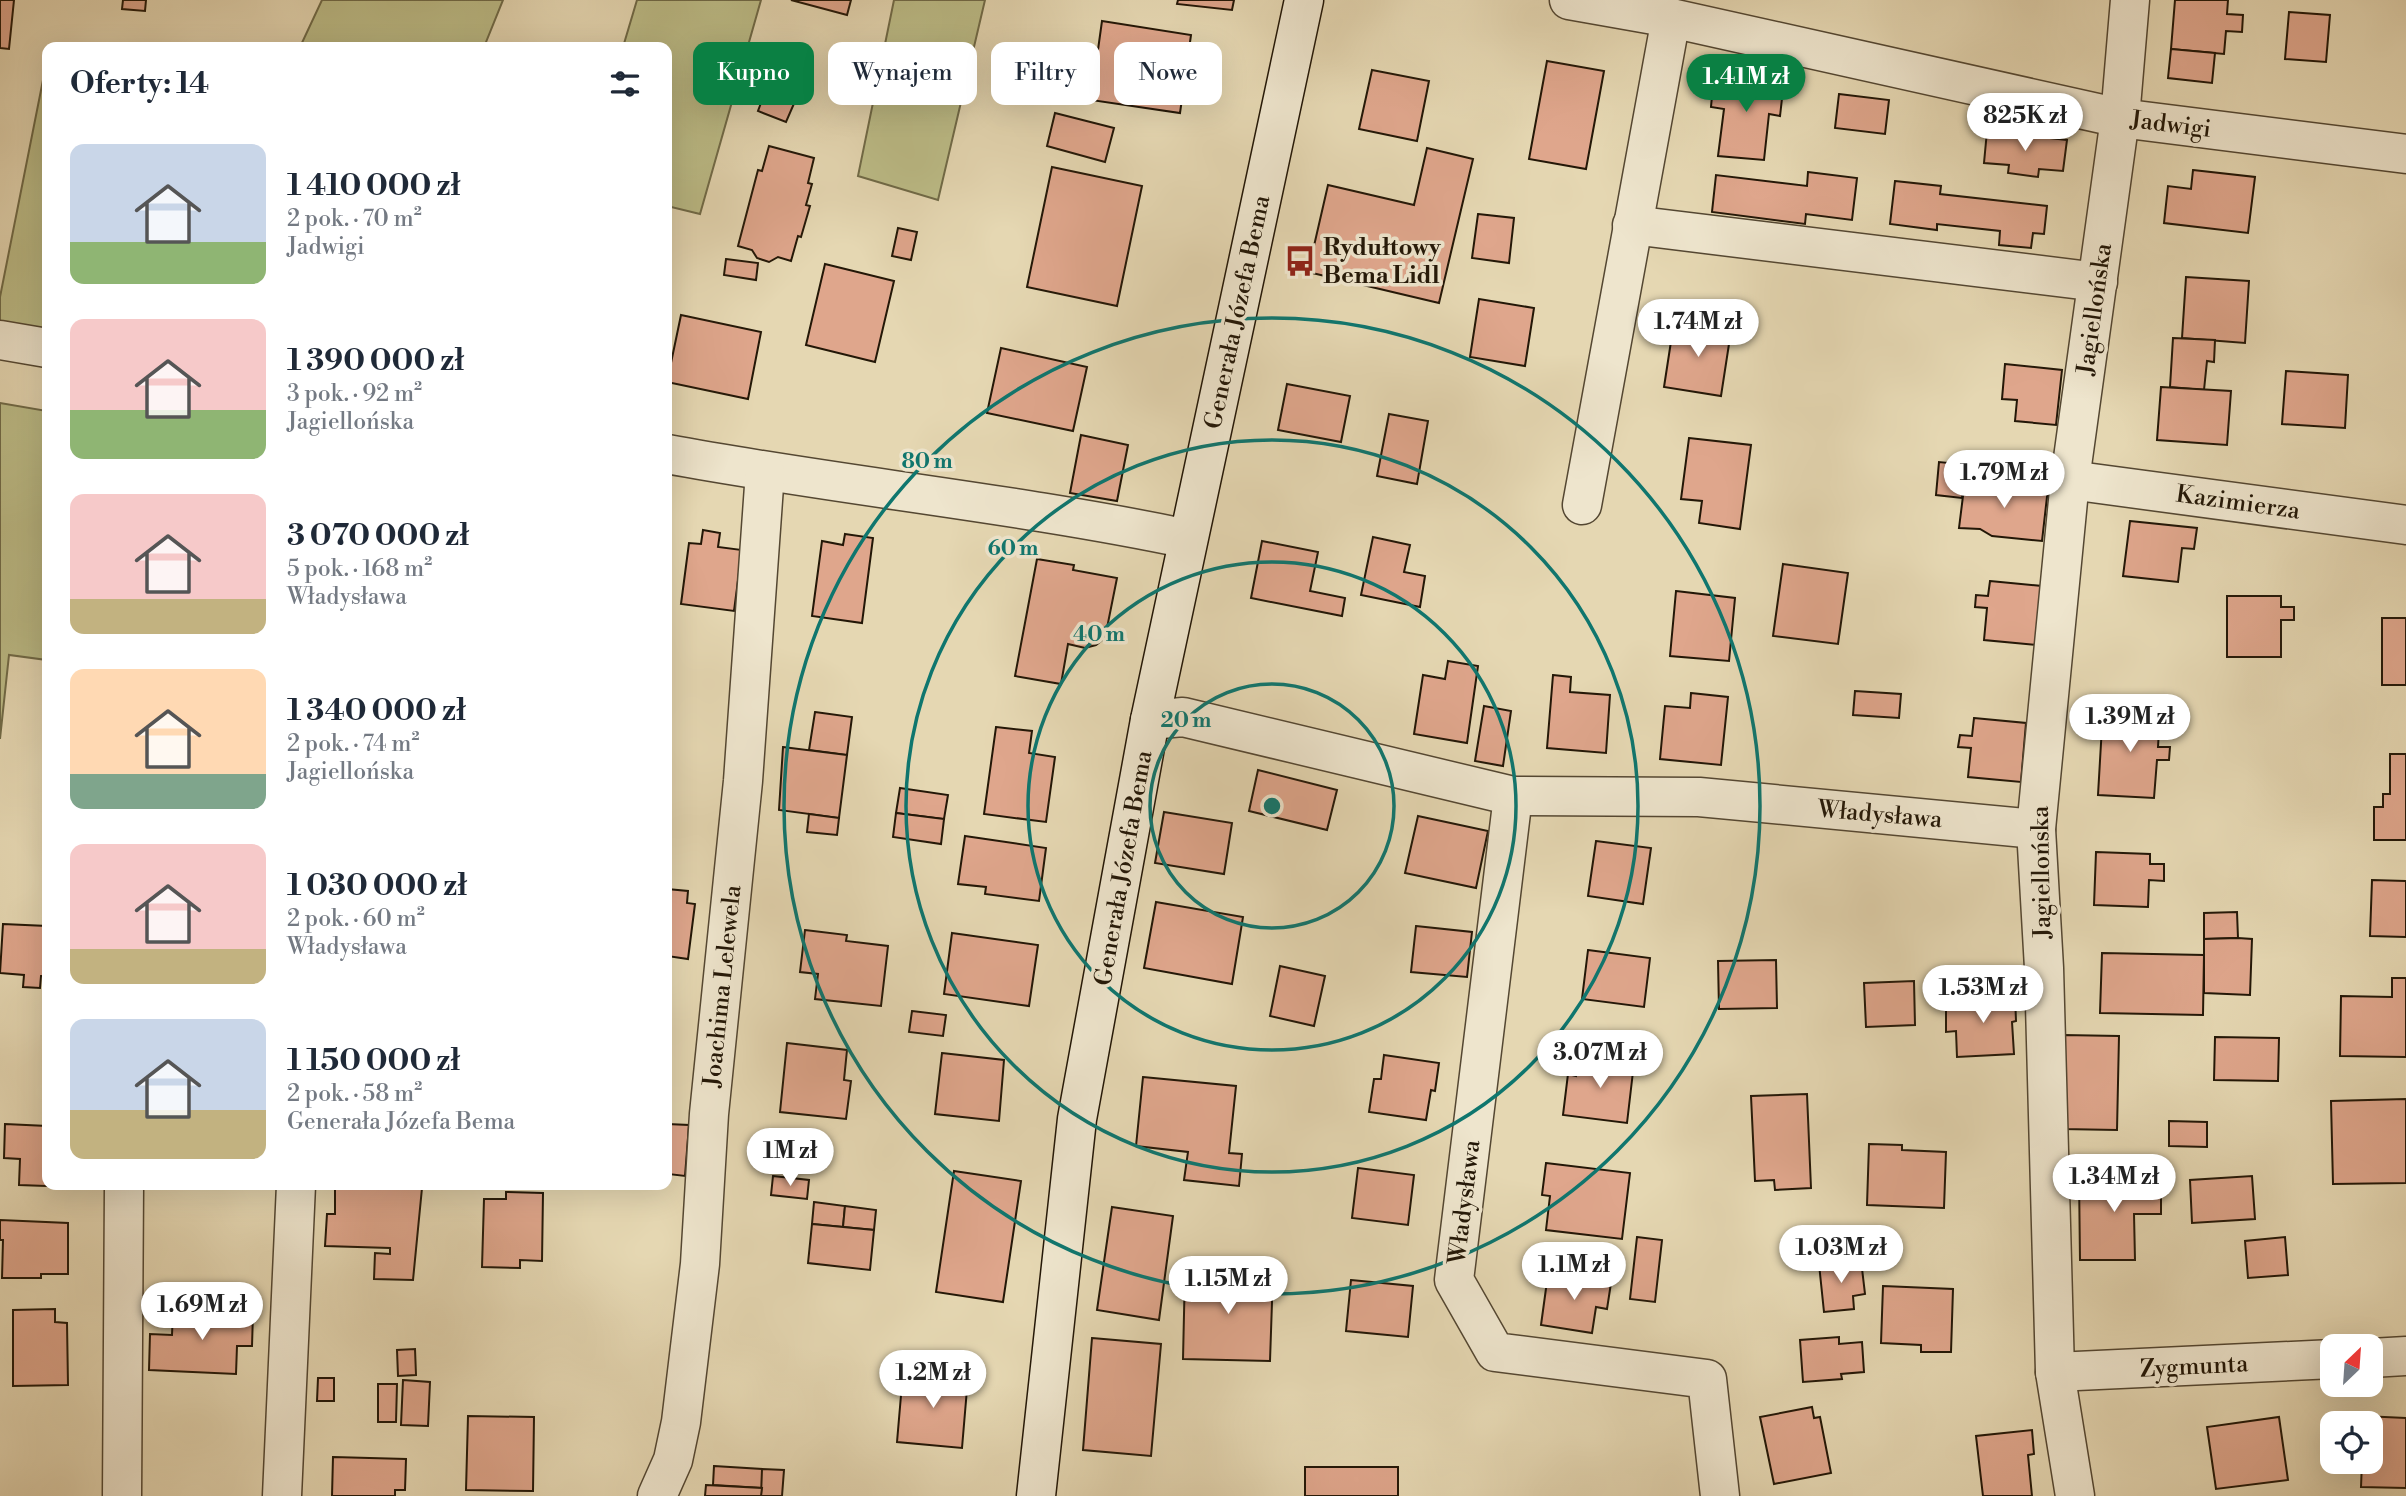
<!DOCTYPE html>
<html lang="pl">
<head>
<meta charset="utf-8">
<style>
  body { margin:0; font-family:"Libre Bodoni",serif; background:#f2f2f3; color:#1f2937; height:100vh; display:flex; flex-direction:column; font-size:26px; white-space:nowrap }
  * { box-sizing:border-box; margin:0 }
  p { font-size:23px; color:#747a83 }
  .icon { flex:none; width:38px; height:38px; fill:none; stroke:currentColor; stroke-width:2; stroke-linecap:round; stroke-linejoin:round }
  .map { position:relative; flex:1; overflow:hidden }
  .side { position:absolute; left:42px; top:42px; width:630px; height:1148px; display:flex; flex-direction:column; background:#fff; border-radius:14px; box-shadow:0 7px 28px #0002 }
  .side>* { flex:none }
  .top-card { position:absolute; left:693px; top:42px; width:665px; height:63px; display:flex; gap:14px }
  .needle { width:46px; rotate:25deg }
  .tools { position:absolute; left:2320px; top:1334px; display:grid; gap:14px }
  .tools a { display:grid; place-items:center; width:63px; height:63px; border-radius:14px; background:#fff; box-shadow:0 7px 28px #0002; font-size:35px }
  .price { position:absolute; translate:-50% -60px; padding:0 16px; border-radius:24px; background:#fff; color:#222; font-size:23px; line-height:46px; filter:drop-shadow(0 2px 4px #0008) }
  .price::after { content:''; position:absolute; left:50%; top:42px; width:21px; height:16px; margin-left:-10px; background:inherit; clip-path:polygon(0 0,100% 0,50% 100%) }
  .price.on { background:#0b8043; color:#fff }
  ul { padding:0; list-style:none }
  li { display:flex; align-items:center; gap:21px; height:175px; padding:0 28px }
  li span { display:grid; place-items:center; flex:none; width:196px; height:140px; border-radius:14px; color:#555 }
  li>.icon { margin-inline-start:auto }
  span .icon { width:84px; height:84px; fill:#fffc; stroke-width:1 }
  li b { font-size:30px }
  h2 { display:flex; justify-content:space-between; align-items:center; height:84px; padding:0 28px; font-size:30px }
  .tag { padding:0 24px; border-radius:14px; background:#fff; box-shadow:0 7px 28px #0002; font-size:24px; line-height:63px }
  .tag.on { background:#0b8043; color:#fff }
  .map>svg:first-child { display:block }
  .green { fill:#bcbc87; stroke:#706a47; stroke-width:2 }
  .building { fill:#dfa68c; stroke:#231707; stroke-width:2 }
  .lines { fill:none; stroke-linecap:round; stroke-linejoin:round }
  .street-casing { stroke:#544732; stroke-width:41 }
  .secondary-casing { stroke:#231707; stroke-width:41 }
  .street { stroke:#eee5cd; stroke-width:38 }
  .secondary { stroke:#eee5cd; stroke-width:38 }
  .ring { fill:none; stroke:#0f766e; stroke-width:3.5 }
  .labels { text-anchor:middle; stroke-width:7; stroke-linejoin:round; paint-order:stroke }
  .street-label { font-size:24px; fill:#231707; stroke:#eee5cd }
  .poi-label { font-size:24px; font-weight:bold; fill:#231707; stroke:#eee5cd; text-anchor:start }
  .centre { fill:#0f766e; stroke:#eee5cd; stroke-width:3.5 }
  .ring-label { font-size:21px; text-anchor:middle; font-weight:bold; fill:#0f766e; stroke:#eee5cd; stroke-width:7; stroke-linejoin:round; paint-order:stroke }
</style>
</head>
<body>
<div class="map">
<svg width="2406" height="1496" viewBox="0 0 2406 1496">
  <rect width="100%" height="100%" fill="#e5d7b2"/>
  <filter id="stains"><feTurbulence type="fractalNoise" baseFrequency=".00286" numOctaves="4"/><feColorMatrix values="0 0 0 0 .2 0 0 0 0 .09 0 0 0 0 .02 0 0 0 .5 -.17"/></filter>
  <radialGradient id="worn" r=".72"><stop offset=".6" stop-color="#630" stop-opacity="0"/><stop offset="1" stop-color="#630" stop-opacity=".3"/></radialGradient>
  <g class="green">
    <path d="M322,0H503L484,47H300Z"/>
    <path d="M637,0H761L700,214L667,206V47H623Z"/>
    <path d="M894,0H985L938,200L858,176Z"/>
    <path d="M44,75H47V348L0,340V297Z"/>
    <path d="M0,403L47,411V660L9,655L0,739Z"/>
  </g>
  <g class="building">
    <path d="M0,0H14L9,49L0,48Z"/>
    <path d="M123,0H146L145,11L122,9Z"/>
    <path d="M791,0H851L847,15Z"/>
    <path d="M1178,0H1234L1232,10L1177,4Z"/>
    <path d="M2175,0H2228L2227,14L2243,15L2242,32L2226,31L2224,54L2171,49Z"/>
    <path d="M2289,12L2330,15L2326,62L2285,59Z"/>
    <path d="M1102,21L1191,35L1180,113L1091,100Z"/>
    <path d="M2171,49L2215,53L2212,83L2168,78Z"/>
    <path d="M1547,61L1604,71L1586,169L1529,159Z"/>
    <path d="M1372,70L1429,81L1417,141L1359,129Z"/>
    <path d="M1714,74L1784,81L1780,116L1769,114L1764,160L1718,156L1724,109L1711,107Z"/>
    <path d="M767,87L796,99L786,122L758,111Z"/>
    <path d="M1839,94L1889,100L1885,134L1835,128Z"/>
    <path d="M1055,113L1114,128L1105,162L1047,146Z"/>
    <path d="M1987,131L2067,140L2063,171L2039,169L2038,177L2008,173L2009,165L1984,163Z"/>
    <path d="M769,146L814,158L808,183L812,184L806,205L810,206L801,237L798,236L791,261L778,257L769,262L757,258L752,250L738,246L758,170L762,171Z"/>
    <path d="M1427,148L1473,159L1439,303L1308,272L1328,185L1414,205Z"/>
    <path d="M1052,167L1142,186L1117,306L1027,287Z"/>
    <path d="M2193,170L2255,177L2248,233L2164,223L2168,186L2191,189Z"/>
    <path d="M1808,172L1857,178L1852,220L1806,214L1805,224L1712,212L1716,175L1807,186Z"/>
    <path d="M1895,181L1941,186L1940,194L2047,206L2044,234L2033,233L2031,248L1999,245L2000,231L1937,224V230L1890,224Z"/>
    <path d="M1478,214L1514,218L1509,263L1472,258Z"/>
    <path d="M898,228L917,232L911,260L892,256Z"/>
    <path d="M726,259L758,263L756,280L724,275Z"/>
    <path d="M825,264L894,281L875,362L806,345Z"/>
    <path d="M2186,277L2249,281L2245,343L2182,338Z"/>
    <path d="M1479,299L1534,308L1525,366L1470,357Z"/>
    <path d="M681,315L761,332L748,399L667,382Z"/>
    <path d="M1674,322L1731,331L1721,396L1664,387Z"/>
    <path d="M2173,338L2215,340L2214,362L2207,361L2204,390L2170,387Z"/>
    <path d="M1001,348L1087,367L1073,431L987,413Z"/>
    <path d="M2005,364L2062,370L2056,425L2015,421L2017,400L2002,399Z"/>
    <path d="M2286,371L2348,375L2345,428L2282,424Z"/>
    <path d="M1287,384L1350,396L1341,442L1278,430Z"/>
    <path d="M2161,387L2231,391L2227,445L2157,440Z"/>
    <path d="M1389,414L1428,421L1417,484L1377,476Z"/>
    <path d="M1081,435L1128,445L1117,501L1070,493Z"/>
    <path d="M1689,438L1751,445L1740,529L1699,523L1702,501L1681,499Z"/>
    <path d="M1968,461L2000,465L1999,483L1965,480L1962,498L1936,495L1939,462L1968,465Z"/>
    <path d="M1965,480L2048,488L2042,541L1992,536L1980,529L1959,528Z"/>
    <path d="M2130,521L2197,528L2194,549L2182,548L2178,582L2123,576Z"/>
    <path d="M703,530L720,533L718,547L742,550L734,611L681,604L689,543L701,544Z"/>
    <path d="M845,534L873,538L862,623L812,616L822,541L843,545Z"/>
    <path d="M1373,537L1410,545L1404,572L1425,576L1420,607L1361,595Z"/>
    <path d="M1262,541L1318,552L1310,591L1345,598L1342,616L1251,598Z"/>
    <path d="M1037,559L1074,565L1073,570L1117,578L1105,638L1096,645L1085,648L1068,644L1061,684L1015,676Z"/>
    <path d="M1783,564L1848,573L1838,644L1773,636Z"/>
    <path d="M1990,581L2042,586L2037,645L1984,640L1987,608L1975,607L1976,595L1988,596Z"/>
    <path d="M1676,591L1735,598L1729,661L1670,656Z"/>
    <path d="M2227,596H2281V607H2294V620H2281V657H2227Z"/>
    <rect x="2382" y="618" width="24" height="67"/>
    <path d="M1448,661L1478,666L1467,743L1414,734L1423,675L1445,679Z"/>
    <path d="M1553,675L1571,677L1570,692L1610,695L1606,753L1547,748Z"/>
    <path d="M1855,691L1901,694L1899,718L1853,715Z"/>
    <path d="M1691,693L1728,697L1721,765L1660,759L1665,706L1690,708Z"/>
    <path d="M1484,706L1511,711L1503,766L1475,761Z"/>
    <path d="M2103,709L2160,713L2158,747H2170L2169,760H2157L2154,798L2098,795Z"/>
    <path d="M815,712L852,717L847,755L809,750Z"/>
    <path d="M1974,718L2026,723L2021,782L1968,777L1971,748L1958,747L1960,735L1972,736Z"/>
    <path d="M996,727L1032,731L1029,753L1055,757L1046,822L984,814Z"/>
    <path d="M783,747L847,755L839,818L779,810Z"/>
    <path d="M2390,754H2406V840H2374V807H2383V794H2390Z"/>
    <path d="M1258,770L1337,790L1327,830L1249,811Z"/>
    <path d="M900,788L948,795L944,819L896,813Z"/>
    <path d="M1164,812L1232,823L1224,874L1155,863Z"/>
    <path d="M896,813L944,819L941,844L893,837Z"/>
    <path d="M809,814L839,818L837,835L807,832Z"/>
    <path d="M1418,816L1488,831L1476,888L1405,873Z"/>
    <path d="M965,836L1046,848L1039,901L985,894L986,887L958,884Z"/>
    <path d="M1596,841L1651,848L1643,904L1588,896Z"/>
    <path d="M2096,852L2150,854V864H2164V881L2149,880L2148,907L2094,905Z"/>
    <path d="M2372,880L2406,881V937L2370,936Z"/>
    <path d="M667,889L688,891L687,903L695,904L688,959L667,956Z"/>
    <path d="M1156,902L1243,917L1232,984L1144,968Z"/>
    <path d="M2237,912L2238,938L2204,939V913Z"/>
    <path d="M3,924L47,926V976H41L40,988L23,987L24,975L0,973Z"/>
    <path d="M1416,926L1472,932L1467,977L1411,972Z"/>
    <path d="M805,930L847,935L846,941L888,946L881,1006L815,999L818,974L800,972Z"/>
    <path d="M952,933L1038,945L1029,1006L944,994Z"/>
    <path d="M2238,938L2252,939L2250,995L2204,993V939Z"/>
    <path d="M1588,950L1650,958L1644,1007L1582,999Z"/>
    <path d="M2102,953L2204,955L2203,1015L2100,1013Z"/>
    <path d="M1776,960L1777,1008L1719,1009L1718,961Z"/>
    <path d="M1280,966L1325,976L1314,1026L1270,1016Z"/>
    <path d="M2392,978H2406V1057L2340,1056L2341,996L2392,997Z"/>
    <path d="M1914,981L1915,1025L1866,1027L1864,983Z"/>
    <path d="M2015,995L2016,1021L2012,1022L2014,1054L1957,1057L1956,1031L1946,1032V1007L1955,1006V997Z"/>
    <path d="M912,1011L946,1015L943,1036L909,1032Z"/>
    <path d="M2063,1035L2119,1036L2117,1130L2062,1129Z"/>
    <path d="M2215,1037L2279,1038L2278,1081L2214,1080Z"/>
    <path d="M787,1043L847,1050L844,1080L851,1081L846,1119L780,1112Z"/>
    <path d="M942,1053L1004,1060L999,1121L935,1114Z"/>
    <path d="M1384,1055L1439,1063L1435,1091L1431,1090L1426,1120L1369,1112L1374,1079H1381Z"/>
    <path d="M1578,1057L1634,1063L1627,1123L1563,1115L1568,1074L1576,1076Z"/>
    <path d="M1143,1077L1236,1086L1229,1153L1242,1154L1239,1186L1184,1180L1188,1152L1136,1146Z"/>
    <path d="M1807,1094L1811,1188L1775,1190L1774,1180L1755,1181L1751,1096Z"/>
    <path d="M2406,1099V1183L2333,1184L2331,1101Z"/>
    <path d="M2169,1121L2207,1122V1147L2169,1146Z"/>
    <path d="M5,1124L47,1126V1185H74V1187L19,1185L20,1159L4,1158Z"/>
    <path d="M667,1124L689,1125L685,1176L669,1174L668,1185Z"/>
    <path d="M1869,1144L1902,1145V1150L1946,1152L1944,1208L1867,1205Z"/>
    <path d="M1546,1163L1630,1173L1622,1239L1546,1230L1550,1196L1542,1195Z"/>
    <path d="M1358,1168L1414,1175L1408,1225L1352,1218Z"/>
    <path d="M954,1171L1021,1181L1003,1302L936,1292Z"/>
    <path d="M773,1176L809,1180L807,1199L771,1195Z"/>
    <path d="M2079,1176H2161V1214H2134L2135,1260H2080Z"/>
    <path d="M2252,1176L2255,1219L2192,1223L2190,1180Z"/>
    <path d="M335,1186L422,1188L413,1280L374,1279L375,1253L390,1254V1248L325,1246L327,1214H335Z"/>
    <path d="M506,1192L543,1193L542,1261L520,1260V1268L482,1267L484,1199H506Z"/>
    <path d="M814,1202L845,1206L843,1227L812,1224Z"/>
    <path d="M845,1206L876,1210L874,1230L843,1227Z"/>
    <path d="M1112,1207L1173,1216L1159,1320L1097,1310Z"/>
    <path d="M0,1220L68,1223V1274H41V1278H2L3,1240H0Z"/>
    <path d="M812,1224L874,1230L870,1270L808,1263Z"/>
    <path d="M1637,1237L1662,1240L1655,1302L1630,1299Z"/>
    <path d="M2285,1237L2288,1275L2248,1278L2245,1241Z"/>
    <path d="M1861,1260L1865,1294L1853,1296L1854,1309L1824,1312L1819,1264Z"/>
    <path d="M1185,1270L1273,1273L1270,1361L1183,1359Z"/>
    <path d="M1548,1274L1611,1283L1607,1309L1596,1307L1592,1333L1541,1325Z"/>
    <path d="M1351,1280L1413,1286L1408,1337L1346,1331Z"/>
    <path d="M1883,1286L1953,1289L1951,1352H1921V1345L1881,1343Z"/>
    <path d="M55,1309V1322L67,1323L68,1385L13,1386V1310Z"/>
    <path d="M173,1310L253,1313L252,1346H237L236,1374L149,1370L150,1334L172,1335Z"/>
    <path d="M1839,1337V1344L1862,1342L1864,1372L1841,1374L1842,1379L1803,1382L1800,1340Z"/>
    <path d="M1092,1338L1161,1344L1151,1456L1083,1450Z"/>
    <path d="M415,1349L416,1375L398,1376L397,1350Z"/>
    <path d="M903,1372L968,1377L962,1448L897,1442Z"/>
    <path d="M318,1378H334V1401H317Z"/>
    <path d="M403,1380L430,1382L428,1426L401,1425Z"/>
    <path d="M378,1384H397L396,1422H378Z"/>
    <path d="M1812,1407L1814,1418L1820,1417L1831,1473L1774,1484L1760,1417Z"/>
    <path d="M468,1416L534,1417L533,1491L466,1490Z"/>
    <path d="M2363,1416L2406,1418V1488L2361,1487L2362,1461H2371V1423H2363Z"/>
    <path d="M2279,1417L2288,1480L2216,1489L2207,1427Z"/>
    <path d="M2032,1430L2034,1454L2028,1455L2032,1496H1983L1976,1436Z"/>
    <path d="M333,1457L406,1459L405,1490H395V1496H332Z"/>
    <path d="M714,1466L762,1469V1488L713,1485Z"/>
    <rect x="1305" y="1467" width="93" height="29"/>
    <path d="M762,1469L784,1470L782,1496H761Z"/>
    <path d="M706,1485L762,1488L761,1496H705Z"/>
  </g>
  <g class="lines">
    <defs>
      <g id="street">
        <path d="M1569,0L1671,18L2120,118L2406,154"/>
        <path d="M1632,225L2098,282"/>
        <path d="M0,340L47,348"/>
        <path d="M667,454C840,486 1016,503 1188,539"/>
        <path d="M2070,480L2406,525"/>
        <path d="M1582,505L1671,18"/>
        <path d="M1150,720L1183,717L1513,796L1699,797L2036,829"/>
        <path d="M1513,796L1454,1280L1495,1352L1707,1379L1720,1496"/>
        <path d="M2371,1358L2406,1356"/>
        <path d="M2055,1372L2333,1359"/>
        <path d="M122,1496L124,1185"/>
        <path d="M282,1496L296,1185"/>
        <path d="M657,1496L673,1460L681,1422L700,1264L709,1114L743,781L765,472"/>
        <path d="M2075,1496L2055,1372L2044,968L2036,829L2070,480L2120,118L2130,0"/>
      </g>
      <path id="secondary" d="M1036,1496L1077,1119L1150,720L1304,0"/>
    </defs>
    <use href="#street" class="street-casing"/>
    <use href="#secondary" class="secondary-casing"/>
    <use href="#street" class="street"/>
    <use href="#secondary" class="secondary"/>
  </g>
  <g class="ring">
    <circle cx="1272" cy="806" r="122"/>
    <circle cx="1272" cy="806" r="244"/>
    <circle cx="1272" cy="806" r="366"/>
    <circle cx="1272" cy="806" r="488"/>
  </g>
  <defs>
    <symbol id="bus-bare" viewBox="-9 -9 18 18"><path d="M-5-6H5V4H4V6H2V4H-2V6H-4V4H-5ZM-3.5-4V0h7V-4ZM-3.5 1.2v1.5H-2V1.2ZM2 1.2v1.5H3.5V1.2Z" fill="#8f2418" stroke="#eee5cd" stroke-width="2.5" paint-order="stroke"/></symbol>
  </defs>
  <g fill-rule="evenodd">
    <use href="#bus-bare" x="1278" y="239" width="44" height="44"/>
  </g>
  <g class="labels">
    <g class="street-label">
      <text transform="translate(2171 124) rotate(7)" y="8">Jadwigi</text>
      <text transform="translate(2094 309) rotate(-82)" y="8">Jagiellońska</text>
      <text transform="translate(1237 312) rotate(-78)" y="8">Generała Józefa Bema</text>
      <text transform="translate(2238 502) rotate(8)" y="8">Kazimierza</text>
      <text transform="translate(1880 814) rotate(5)" y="8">Władysława</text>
      <text transform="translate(1123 868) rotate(-80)" y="8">Generała Józefa Bema</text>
      <text transform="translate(2041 872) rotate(-91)" y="8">Jagiellońska</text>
      <text transform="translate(722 986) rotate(-84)" y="8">Joachima Lelewela</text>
      <text transform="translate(1464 1202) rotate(-83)" y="8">Władysława</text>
      <text transform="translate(2194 1366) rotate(-3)" y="8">Zygmunta</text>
    </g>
    <g class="poi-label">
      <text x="1323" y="255">Rydułtowy<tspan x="1323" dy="28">Bema Lidl</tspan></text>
    </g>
  </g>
  <circle cx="1272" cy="806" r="10" class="centre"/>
  <g class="ring-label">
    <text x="927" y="468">80 m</text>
    <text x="1013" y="555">60 m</text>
    <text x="1099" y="641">40 m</text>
    <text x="1186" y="727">20 m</text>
  </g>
  <rect width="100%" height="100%" filter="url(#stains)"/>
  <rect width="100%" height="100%" fill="url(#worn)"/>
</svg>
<div class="tools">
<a><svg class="needle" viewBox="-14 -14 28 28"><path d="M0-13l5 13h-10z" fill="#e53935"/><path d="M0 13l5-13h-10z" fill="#747a83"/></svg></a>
<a><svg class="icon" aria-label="locate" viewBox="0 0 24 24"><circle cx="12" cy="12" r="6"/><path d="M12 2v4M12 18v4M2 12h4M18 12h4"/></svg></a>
</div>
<b class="price on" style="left:1746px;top:114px">1.41M zł</b>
<b class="price" style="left:2025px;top:153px">825K zł</b>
<b class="price" style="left:1698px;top:359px">1.74M zł</b>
<b class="price" style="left:2004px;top:510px">1.79M zł</b>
<b class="price" style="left:2130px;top:754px">1.39M zł</b>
<b class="price" style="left:1983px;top:1025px">1.53M zł</b>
<b class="price" style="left:1600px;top:1090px">3.07M zł</b>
<b class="price" style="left:790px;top:1188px">1M zł</b>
<b class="price" style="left:2114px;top:1214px">1.34M zł</b>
<b class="price" style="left:1841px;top:1285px">1.03M zł</b>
<b class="price" style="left:1574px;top:1302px">1.1M zł</b>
<b class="price" style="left:1228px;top:1316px">1.15M zł</b>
<b class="price" style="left:202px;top:1342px">1.69M zł</b>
<b class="price" style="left:933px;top:1410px">1.2M zł</b>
<div class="top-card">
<a class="tag on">Kupno</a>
<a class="tag">Wynajem</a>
<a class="tag">Filtry</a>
<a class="tag">Nowe</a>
</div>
<section class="side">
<h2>Oferty: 14<svg class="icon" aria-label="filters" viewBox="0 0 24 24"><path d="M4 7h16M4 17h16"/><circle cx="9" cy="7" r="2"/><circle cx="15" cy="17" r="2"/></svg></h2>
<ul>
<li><span style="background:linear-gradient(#c9d6e8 70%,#8fb573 0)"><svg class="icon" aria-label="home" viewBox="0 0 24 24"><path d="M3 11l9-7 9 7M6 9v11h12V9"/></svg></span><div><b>1 410 000 zł</b><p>2 pok. · 70 m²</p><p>Jadwigi</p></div></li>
<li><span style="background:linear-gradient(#f6c9c9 65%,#8fb573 0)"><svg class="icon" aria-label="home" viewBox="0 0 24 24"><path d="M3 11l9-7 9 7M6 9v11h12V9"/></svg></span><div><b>1 390 000 zł</b><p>3 pok. · 92 m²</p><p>Jagiellońska</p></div></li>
<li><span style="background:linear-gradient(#f6c9c9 75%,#c2b280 0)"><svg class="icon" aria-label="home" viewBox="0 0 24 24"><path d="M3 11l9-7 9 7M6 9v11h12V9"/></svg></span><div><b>3 070 000 zł</b><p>5 pok. · 168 m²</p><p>Władysława</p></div></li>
<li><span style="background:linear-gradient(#ffd9b3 75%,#7fa58c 0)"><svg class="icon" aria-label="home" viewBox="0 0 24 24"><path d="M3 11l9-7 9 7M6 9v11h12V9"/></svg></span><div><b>1 340 000 zł</b><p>2 pok. · 74 m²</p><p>Jagiellońska</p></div></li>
<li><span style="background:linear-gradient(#f6c9c9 75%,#c2b280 0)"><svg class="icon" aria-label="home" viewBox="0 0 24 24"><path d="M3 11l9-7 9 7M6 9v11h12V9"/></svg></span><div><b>1 030 000 zł</b><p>2 pok. · 60 m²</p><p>Władysława</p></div></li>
<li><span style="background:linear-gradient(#c9d6e8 65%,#c2b280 0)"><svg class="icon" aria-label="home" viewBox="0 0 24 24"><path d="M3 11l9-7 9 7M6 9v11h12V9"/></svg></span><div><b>1 150 000 zł</b><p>2 pok. · 58 m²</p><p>Generała Józefa Bema</p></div></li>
</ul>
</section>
</div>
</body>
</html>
